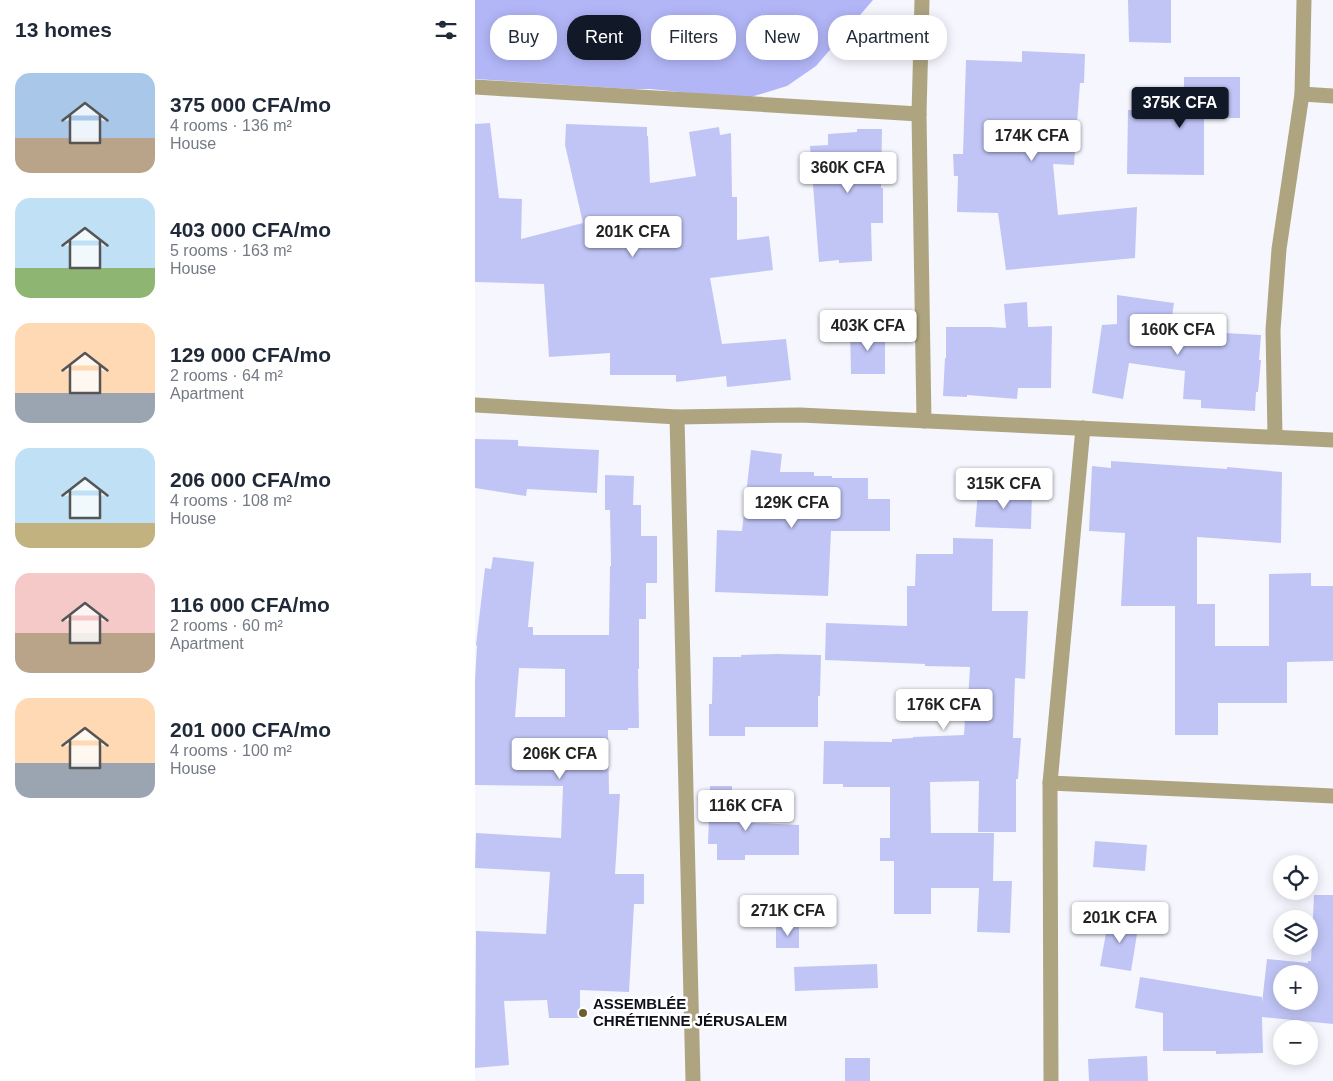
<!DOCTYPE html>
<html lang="en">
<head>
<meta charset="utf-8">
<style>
  body { margin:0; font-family:Arial,sans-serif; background:#f2f2f3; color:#1f2937; height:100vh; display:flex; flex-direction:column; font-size:19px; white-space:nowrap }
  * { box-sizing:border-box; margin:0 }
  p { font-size:16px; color:#747a83 }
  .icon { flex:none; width:28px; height:28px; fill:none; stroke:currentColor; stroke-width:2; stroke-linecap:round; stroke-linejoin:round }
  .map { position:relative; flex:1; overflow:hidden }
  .side { display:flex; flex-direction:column; background:#fff; width:475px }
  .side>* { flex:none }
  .hud { position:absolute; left:15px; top:15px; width:475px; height:45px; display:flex; gap:10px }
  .fabs { position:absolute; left:798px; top:855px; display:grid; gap:10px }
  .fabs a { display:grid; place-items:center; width:45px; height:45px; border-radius:50%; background:#fff; box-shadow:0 2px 12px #0003; font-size:25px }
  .price { position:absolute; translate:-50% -42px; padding:0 11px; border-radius:5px; background:#fff; color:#222; font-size:16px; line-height:32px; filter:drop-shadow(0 1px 2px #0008) }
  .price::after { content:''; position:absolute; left:50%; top:30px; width:15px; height:11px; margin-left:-8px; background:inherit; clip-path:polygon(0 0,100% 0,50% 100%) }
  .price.on { background:#111827; color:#fff }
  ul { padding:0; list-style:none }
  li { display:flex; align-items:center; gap:15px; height:125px; padding:0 15px }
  li span { display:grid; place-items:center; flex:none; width:140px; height:100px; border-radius:15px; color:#555 }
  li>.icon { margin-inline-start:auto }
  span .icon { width:60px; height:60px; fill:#fffc; stroke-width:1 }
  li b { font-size:21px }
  h2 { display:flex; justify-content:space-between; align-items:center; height:60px; padding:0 15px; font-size:21px }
  .chip { padding:0 18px; border-radius:20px; background:#fff; box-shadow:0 2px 12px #0003; font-size:18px; line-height:45px }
  .chip.on { background:#111827; color:#fff }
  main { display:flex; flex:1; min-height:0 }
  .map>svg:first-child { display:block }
  .water { fill:#b2b6f7 }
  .building { fill:#c1c5f6; fill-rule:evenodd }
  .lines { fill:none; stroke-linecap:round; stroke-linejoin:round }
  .minor { stroke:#aea580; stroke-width:15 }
  .poi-dot { fill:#6c5f2c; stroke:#fff; stroke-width:2 }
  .labels { text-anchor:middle; stroke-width:5; stroke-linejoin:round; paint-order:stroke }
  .poi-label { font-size:15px; font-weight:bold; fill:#0f101b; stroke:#fff; text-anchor:start }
</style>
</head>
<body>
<main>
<section class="side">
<h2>13 homes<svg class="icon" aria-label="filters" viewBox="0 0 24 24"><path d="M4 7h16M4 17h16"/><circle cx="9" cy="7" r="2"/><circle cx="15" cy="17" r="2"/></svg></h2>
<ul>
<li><span style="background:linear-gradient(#a9c7e8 65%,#b9a48a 0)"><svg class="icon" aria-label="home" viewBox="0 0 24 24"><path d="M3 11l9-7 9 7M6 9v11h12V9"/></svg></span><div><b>375 000 CFA/mo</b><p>4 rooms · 136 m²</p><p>House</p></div></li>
<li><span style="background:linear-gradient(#bfe0f5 70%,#8fb573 0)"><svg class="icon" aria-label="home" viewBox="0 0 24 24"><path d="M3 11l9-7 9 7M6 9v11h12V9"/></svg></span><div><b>403 000 CFA/mo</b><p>5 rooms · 163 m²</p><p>House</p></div></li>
<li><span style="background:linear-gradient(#ffd9b3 70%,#9aa5b1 0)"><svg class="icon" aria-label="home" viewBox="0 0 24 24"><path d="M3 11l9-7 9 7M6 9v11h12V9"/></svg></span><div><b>129 000 CFA/mo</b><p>2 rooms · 64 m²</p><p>Apartment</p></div></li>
<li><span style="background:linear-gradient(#bfe0f5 75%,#c2b280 0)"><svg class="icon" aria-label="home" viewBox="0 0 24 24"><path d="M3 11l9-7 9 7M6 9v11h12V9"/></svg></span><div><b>206 000 CFA/mo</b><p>4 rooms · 108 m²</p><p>House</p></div></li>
<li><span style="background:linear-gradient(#f6c9c9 60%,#b9a48a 0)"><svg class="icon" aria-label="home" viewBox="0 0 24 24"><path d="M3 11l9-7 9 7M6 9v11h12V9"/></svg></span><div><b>116 000 CFA/mo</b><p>2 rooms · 60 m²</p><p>Apartment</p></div></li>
<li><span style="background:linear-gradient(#ffd9b3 65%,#9aa5b1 0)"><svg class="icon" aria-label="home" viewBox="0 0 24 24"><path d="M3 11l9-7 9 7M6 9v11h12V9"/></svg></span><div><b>201 000 CFA/mo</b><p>4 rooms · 100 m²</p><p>House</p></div></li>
</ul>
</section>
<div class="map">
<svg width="858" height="1081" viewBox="0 0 858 1081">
  <rect width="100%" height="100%" fill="#f6f7fe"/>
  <path class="water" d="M0,0H398L341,66L312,86L276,97L235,95L175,89H155L0,79Z"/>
  <g class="building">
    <path d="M653,0H696V43L654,42Z"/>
    <path d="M547,51L610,54L609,83H605L599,165L578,164L583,215L662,207L660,258L531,270L523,213L482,212L483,176H479L478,154H488L491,60L547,62Z"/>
    <path d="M709,77H765V118H729V175L652,174L653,110L709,112Z"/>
    <path d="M15,123L24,198L47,199L46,239L108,223L90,145L91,124L172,127V136H173L175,183L221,176L214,132L244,127L245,135L256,133L257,197H262V240L294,236L298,270L235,278L247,344L311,339L316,380L252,387L251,376L201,382V375H135V353L74,357L69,284L0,282V124Z"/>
    <path d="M382,129H407L406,188H408V223H396L397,261L364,263V260L344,262L335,146L353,145V134L382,132Z"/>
    <path d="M642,295L699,303L695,330L786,335L784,360H786L783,392H781L780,411L726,408V400L708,399L710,371L654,363L648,399L617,393L627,325L642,324Z"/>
    <path d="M552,302L553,327L577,326L576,388H543L542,399L492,395V397L468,396L470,358H471V327H516L531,328L529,304Z"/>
    <path d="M375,330H410V374H376Z"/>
    <path d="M0,439L43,440V446L124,450L122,493L52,489L51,496L0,488Z"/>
    <path d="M276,450L307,454L305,472H339V476H357V478H393V499H415V531H356L353,596L240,592L242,530L267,531Z"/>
    <path d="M636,461L752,469V467L807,472L806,543L722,537V604H740V646H794V574L836,573V586H858V661L812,662V703H743V735H700V606H646L650,533L614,531L617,466L636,468Z"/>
    <path d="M130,475L159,476L158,505H166V536H182V583H171V619H164V669H163L164,728H153V730H133L134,794H145L140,874H169V904H159L154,992L105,990V1018H74L72,1000L29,1001L34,1065L0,1068L1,931L71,934L75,872L0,868L1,833L86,838L88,786L0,785V680L2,646L1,645L10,568L16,569L18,557L59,562L53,627H58V635H134L135,566H136L135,510H130ZM44,668L90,669V717H40Z"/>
    <path d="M503,491L557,492L556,529L500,527Z"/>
    <path d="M478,538L518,539L517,611H553L550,679L540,678L538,738H546L543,779H541V832H503L504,781L455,782L456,833H519L518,881H537L535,933L502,932L504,888H456V914H419V861H405V838H415V787H368V784H348L349,741L417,742V739L438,738V737L489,735L490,717H492L495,667L450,666V664L350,660L351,623L432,626V586H440L441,554H478Z"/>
    <path d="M301,654L346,655L345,696H343V727H270V736H234V704H237L238,657H266V655Z"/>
    <path d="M235,786H257V822L324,825V855H270V860H242V844H233Z"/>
    <path d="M620,841L672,845L670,871L618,867Z"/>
    <path d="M839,895H858V1024L787,1017L788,1053L741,1054V1051H688V1013L660,1008L665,977L787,997V1003L792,959L833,963V961H836ZM806,974H834V1001H806Z"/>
    <path d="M634,917L664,922L656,971L625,966Z"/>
    <rect x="301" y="926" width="23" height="22"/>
    <path d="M402,964L403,988L320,991L319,967Z"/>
    <path d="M672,1056L673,1081H614L613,1059Z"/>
    <rect x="370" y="1058" width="25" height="23"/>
  </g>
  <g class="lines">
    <g class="minor">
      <path d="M447,0L444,114L449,421"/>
      <path d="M0,87L444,114"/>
      <path d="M827,94L858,96"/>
      <path d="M0,405L202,417L325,415L858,440"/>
      <path d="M202,417L218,1081"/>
      <path d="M800,436L798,330L804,249L827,94L829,0"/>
      <path d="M575,783L858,796"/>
      <path d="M576,1081L575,783L608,428"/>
    </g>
  </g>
  <circle class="poi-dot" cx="108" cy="1013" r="5"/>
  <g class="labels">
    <g class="poi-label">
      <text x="118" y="1009">ASSEMBLÉE<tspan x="118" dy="17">CHRÉTIENNE JÉRUSALEM</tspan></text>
    </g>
  </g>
</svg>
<div class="fabs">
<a><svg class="icon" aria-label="locate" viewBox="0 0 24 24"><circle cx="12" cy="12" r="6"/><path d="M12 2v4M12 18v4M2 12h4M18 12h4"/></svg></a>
<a><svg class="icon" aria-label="layers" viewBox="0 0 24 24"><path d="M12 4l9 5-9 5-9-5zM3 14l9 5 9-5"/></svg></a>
<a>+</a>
<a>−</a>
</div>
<b class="price on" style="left:705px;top:129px">375K CFA</b>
<b class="price" style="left:557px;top:162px">174K CFA</b>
<b class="price" style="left:373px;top:194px">360K CFA</b>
<b class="price" style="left:158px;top:258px">201K CFA</b>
<b class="price" style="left:393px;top:352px">403K CFA</b>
<b class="price" style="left:703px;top:356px">160K CFA</b>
<b class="price" style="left:529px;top:510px">315K CFA</b>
<b class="price" style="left:317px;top:529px">129K CFA</b>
<b class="price" style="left:469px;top:731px">176K CFA</b>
<b class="price" style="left:85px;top:780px">206K CFA</b>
<b class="price" style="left:271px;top:832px">116K CFA</b>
<b class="price" style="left:313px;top:937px">271K CFA</b>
<b class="price" style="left:645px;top:944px">201K CFA</b>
<div class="hud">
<a class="chip">Buy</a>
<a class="chip on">Rent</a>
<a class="chip">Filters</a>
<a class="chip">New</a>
<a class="chip">Apartment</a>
</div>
</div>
</main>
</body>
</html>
